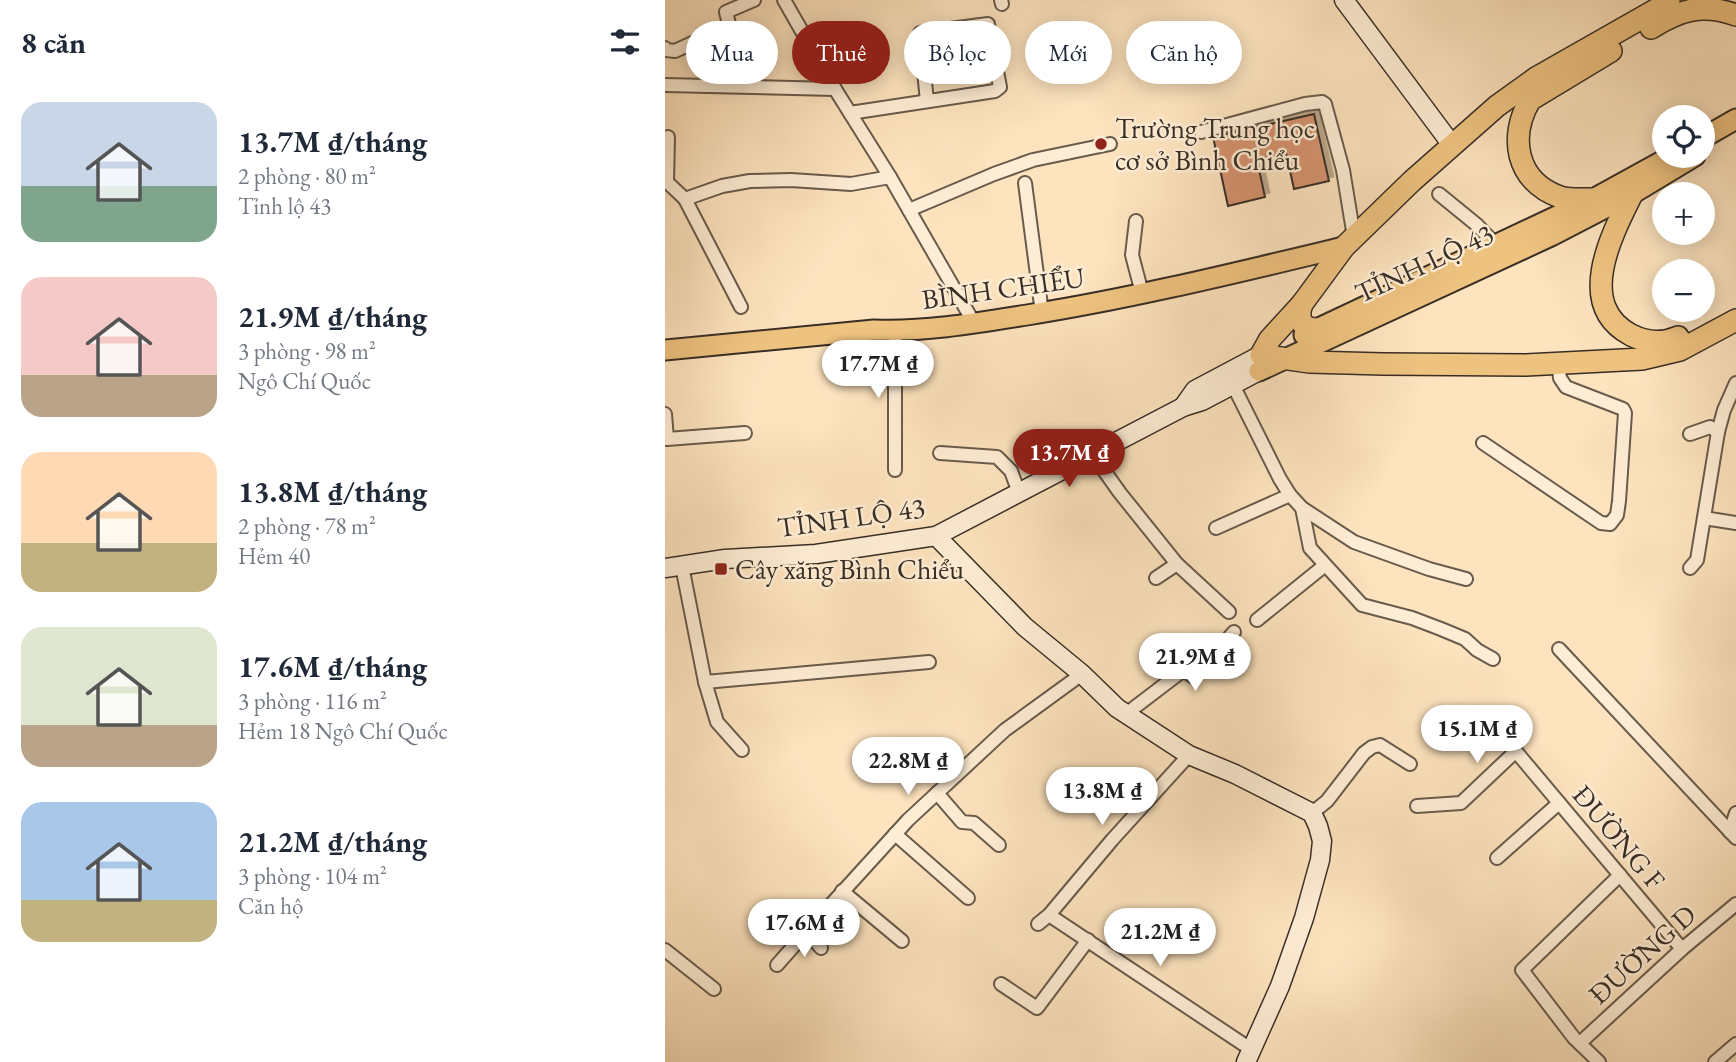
<!DOCTYPE html>
<html lang="vi">
<head>
<meta charset="utf-8">
<style>
  body { margin:0; font-family:"EB Garamond",serif; background:#f6f6f7; color:#1f2937; height:100vh; display:flex; flex-direction:column; font-size:26px; white-space:nowrap }
  * { box-sizing:border-box; margin:0 }
  p { font-size:23px; color:#747a83 }
  .icon { flex:none; width:38px; height:38px; fill:none; stroke:currentColor; stroke-width:2; stroke-linecap:round; stroke-linejoin:round }
  .map { position:relative; flex:1; overflow:hidden }
  .sheet { display:flex; flex-direction:column; background:#fff; width:665px }
  .sheet>* { flex:none }
  .top-card { position:absolute; left:21px; top:21px; width:665px; height:63px; display:flex; gap:14px }
  .buttons { position:absolute; left:987px; top:105px; display:grid; gap:14px }
  .buttons a { display:grid; place-items:center; width:63px; height:63px; border-radius:50%; background:#fff; box-shadow:0 4px 18px #0003; font-size:35px }
  .price { position:absolute; translate:-50% -60px; padding:0 16px; border-radius:24px; background:#fff; color:#222; font-size:23px; line-height:46px; filter:drop-shadow(0 2px 4px #0008) }
  .price::after { content:''; position:absolute; left:50%; top:42px; width:21px; height:16px; margin-left:-10px; background:inherit; clip-path:polygon(0 0,100% 0,50% 100%) }
  .price.current { background:#8f2418; color:#fff }
  ul { padding:0; list-style:none }
  li { display:flex; align-items:center; gap:21px; height:175px; padding:0 21px }
  li span { display:grid; place-items:center; flex:none; width:196px; height:140px; border-radius:21px; color:#555 }
  li>.icon { margin-inline-start:auto }
  span .icon { width:84px; height:84px; fill:#fffc; stroke-width:1 }
  li b { font-size:30px }
  h2 { display:flex; justify-content:space-between; align-items:center; height:84px; padding:0 21px; font-size:30px }
  .chip { padding:0 24px; border-radius:32px; background:#fff; box-shadow:0 4px 18px #0003; font-size:24px; line-height:63px }
  .chip.current { background:#8f2418; color:#fff }
  main { display:flex; flex:1; min-height:0 }
  .map>svg:first-child { display:block }
  .building { fill:#d5926e; stroke:#382e26; stroke-width:2; filter:url(#shadow) }
  .lines { fill:none; stroke-linecap:round; stroke-linejoin:round }
  .street-casing { stroke:#695b4c; stroke-width:16 }
  .secondary-casing { stroke:#382e26; stroke-width:21 }
  .primary-casing { stroke:#382e26; stroke-width:23 }
  .highway-casing { stroke:#382e26; stroke-width:24 }
  .street { stroke:#feedd5; stroke-width:12 }
  .secondary { stroke:#feedd5; stroke-width:18 }
  .primary { stroke:#eec27f; stroke-width:19 }
  .highway { stroke:#eec27f; stroke-width:21 }
  .poi-dot { fill:#8f2418; stroke:#feedd5; stroke-width:2.5 }
  .labels { text-anchor:middle; stroke-width:5; stroke-linejoin:round; paint-order:stroke }
  .poi-label { font-size:28px; fill:#382e26; stroke:#feedd5; text-anchor:start }
  .street-label { font-size:28px; fill:#382e26; stroke:#feedd5 }
</style>
</head>
<body>
<main>
<section class="sheet">
<h2>8 căn<svg class="icon" aria-label="filters" viewBox="0 0 24 24"><path d="M4 7h16M4 17h16"/><circle cx="9" cy="7" r="2"/><circle cx="15" cy="17" r="2"/></svg></h2>
<ul>
<li><span style="background:linear-gradient(#c9d6e8 60%,#7fa58c 0)"><svg class="icon" aria-label="home" viewBox="0 0 24 24"><path d="M3 11l9-7 9 7M6 9v11h12V9"/></svg></span><div><b>13.7M ₫/tháng</b><p>2 phòng · 80 m²</p><p>Tỉnh lộ 43</p></div></li>
<li><span style="background:linear-gradient(#f6c9c9 70%,#b9a48a 0)"><svg class="icon" aria-label="home" viewBox="0 0 24 24"><path d="M3 11l9-7 9 7M6 9v11h12V9"/></svg></span><div><b>21.9M ₫/tháng</b><p>3 phòng · 98 m²</p><p>Ngô Chí Quốc</p></div></li>
<li><span style="background:linear-gradient(#ffd9b3 65%,#c2b280 0)"><svg class="icon" aria-label="home" viewBox="0 0 24 24"><path d="M3 11l9-7 9 7M6 9v11h12V9"/></svg></span><div><b>13.8M ₫/tháng</b><p>2 phòng · 78 m²</p><p>Hẻm 40</p></div></li>
<li><span style="background:linear-gradient(#dfe7d0 70%,#b9a48a 0)"><svg class="icon" aria-label="home" viewBox="0 0 24 24"><path d="M3 11l9-7 9 7M6 9v11h12V9"/></svg></span><div><b>17.6M ₫/tháng</b><p>3 phòng · 116 m²</p><p>Hẻm 18 Ngô Chí Quốc</p></div></li>
<li><span style="background:linear-gradient(#a9c7e8 70%,#c2b280 0)"><svg class="icon" aria-label="home" viewBox="0 0 24 24"><path d="M3 11l9-7 9 7M6 9v11h12V9"/></svg></span><div><b>21.2M ₫/tháng</b><p>3 phòng · 104 m²</p><p>Căn hộ</p></div></li>
</ul>
</section>
<div class="map">
<svg width="1071" height="1062" viewBox="0 0 1071 1062">
  <defs>
    <filter id="shadow"><feDropShadow dx="4.5" dy="-4.5" stdDeviation="0" flood-color="#0004"/></filter>
  </defs>
  <rect width="100%" height="100%" fill="#fde3be"/>
  <filter id="stains"><feTurbulence type="fractalNoise" baseFrequency=".00286" numOctaves="4"/><feColorMatrix values="0 0 0 0 .2 0 0 0 0 .09 0 0 0 0 .02 0 0 0 .5 -.17"/></filter>
  <radialGradient id="worn" r=".72"><stop offset=".6" stop-color="#630" stop-opacity="0"/><stop offset="1" stop-color="#630" stop-opacity=".3"/></radialGradient>
  <path class="building" d="M649,114L664,181L629,189L621,153L592,160L600,197L563,206L548,137Z"/>
  <g class="lines">
    <defs>
      <g id="street">
        <path d="M119,0L170,89L225,177L309,323"/>
        <path d="M336,0L337,4"/>
        <path d="M0,48L1,50L10,51L62,27L64,24L61,12L89,0"/>
        <path d="M0,85L170,89"/>
        <path d="M185,113L330,91L335,87L323,24L255,33L262,101"/>
        <path d="M536,132L640,104L657,102L660,104L678,170L689,237"/>
        <path d="M3,137L2,182L20,199L76,307"/>
        <path d="M360,183L377,313"/>
        <path d="M774,194L812,225L831,245"/>
        <path d="M20,199L57,186L85,181L126,180L186,184L225,177"/>
        <path d="M244,210L329,174L368,160L445,144"/>
        <path d="M471,221L467,255L477,293"/>
        <path d="M568,385L615,479L625,495L637,508L689,542L764,569L801,579"/>
        <path d="M0,414L2,439L80,433"/>
        <path d="M1025,434L1045,427L1053,432L1059,410L1071,383"/>
        <path d="M818,443L936,523L945,524L952,515L954,501L960,413L958,409L901,387L895,378L893,363"/>
        <path d="M275,453L332,457L346,471L354,493"/>
        <path d="M428,455L455,493L512,564L491,578"/>
        <path d="M230,470V331"/>
        <path d="M637,508L645,548L697,605L747,618L776,629L800,639L812,650L828,659"/>
        <path d="M1039,518L1071,523"/>
        <path d="M551,528L625,495"/>
        <path d="M512,564L564,612"/>
        <path d="M17,566L40,682L52,722L77,750"/>
        <path d="M1025,568L1032,560L1053,432"/>
        <path d="M592,620L659,566"/>
        <path d="M894,649L1071,838"/>
        <path d="M40,682L264,662"/>
        <path d="M461,714L516,672L520,671L529,677L569,632"/>
        <path d="M827,723L1017,949"/>
        <path d="M272,793L297,822L309,823L334,845"/>
        <path d="M752,806L796,803L851,751"/>
        <path d="M647,813L662,801L699,753L707,747L715,745L745,764"/>
        <path d="M1065,832L1071,813"/>
        <path d="M230,834L303,898"/>
        <path d="M832,858L894,803"/>
        <path d="M177,891L237,941"/>
        <path d="M384,915L587,1050"/>
        <path d="M373,924L384,915L447,840L524,755"/>
        <path d="M156,948L142,931L243,820L340,730L417,674"/>
        <path d="M0,950L49,989"/>
        <path d="M112,965L142,931"/>
        <path d="M336,984L372,1008L423,940"/>
        <path d="M916,1042L1017,949L1071,904"/>
        <path d="M934,1062L909,1038L857,970L955,875"/>
        <path d="M1050,1062L1071,1044"/>
      </g>
      <g id="secondary">
        <path d="M679,0L787,145"/>
        <path d="M518,407L530,390L596,355"/>
        <path d="M271,536L360,627L417,674L452,708L524,755L570,774L647,813L653,826L657,841L655,860L639,918L615,986L581,1062"/>
        <path d="M0,568L60,559L151,554L271,536L518,407L537,401L594,371"/>
      </g>
      <g id="primary">
        <path d="M1038,138L1071,119"/>
        <path d="M639,335L928,199L999,160"/>
        <path d="M0,350L209,330C260,332 312,323 362,315C469,298 574,272 679,247"/>
        <path d="M594,371L886,236L967,194L1030,156"/>
      </g>
      <g id="highway">
        <path d="M1004,0L994,8L871,78L832,106L747,181L679,247L637,304L605,339L596,355L644,362L718,364L861,365L977,359L1015,350L1071,320"/>
        <path d="M986,28C1015,10 1037,3 1071,15"/>
        <path d="M967,194C946,236 910,305 966,335C982,343 997,344 1013,337"/>
        <path d="M928,199C917,199 905,200 895,197C850,181 844,136 865,100L946,51"/>
        <path d="M637,304C632,318 636,329 652,329"/>
      </g>
    </defs>
    <use href="#street" class="street-casing"/>
    <use href="#secondary" class="secondary-casing"/>
    <use href="#primary" class="primary-casing"/>
    <use href="#highway" class="highway-casing"/>
    <use href="#street" class="street"/>
    <use href="#secondary" class="secondary"/>
    <use href="#primary" class="primary"/>
    <use href="#highway" class="highway"/>
  </g>
  <g class="poi-dot">
    <circle cx="436" cy="144" r="7"/>
    <rect x="49" y="562" width="14" height="14" rx="3.5"/>
  </g>
  <g class="labels">
    <g class="poi-label">
      <text x="450" y="138">Trường Trung học<tspan x="450" dy="32">cơ sở Bình Chiểu</tspan></text>
      <text x="70" y="579">Cây xăng Bình Chiểu</text>
    </g>
    <g class="street-label">
      <text transform="translate(759 263) rotate(-25)" y="10">TỈNH LỘ 43</text>
      <text transform="translate(338 288) rotate(-8)" y="10">BÌNH CHIỂU</text>
      <text transform="translate(186 517) rotate(-8)" y="10">TỈNH LỘ 43</text>
      <text transform="translate(954 837) rotate(50)" y="10">ĐƯỜNG F</text>
      <text transform="translate(977 954) rotate(-42)" y="10">ĐƯỜNG D</text>
    </g>
  </g>
  <rect width="100%" height="100%" filter="url(#stains)"/>
  <rect width="100%" height="100%" fill="url(#worn)"/>
</svg>
<div class="buttons">
<a><svg class="icon" aria-label="locate" viewBox="0 0 24 24"><circle cx="12" cy="12" r="6"/><path d="M12 2v4M12 18v4M2 12h4M18 12h4"/></svg></a>
<a>+</a>
<a>−</a>
</div>
<b class="price" style="left:213px;top:400px">17.7M ₫</b>
<b class="price current" style="left:404px;top:489px">13.7M ₫</b>
<b class="price" style="left:530px;top:693px">21.9M ₫</b>
<b class="price" style="left:812px;top:765px">15.1M ₫</b>
<b class="price" style="left:243px;top:797px">22.8M ₫</b>
<b class="price" style="left:437px;top:827px">13.8M ₫</b>
<b class="price" style="left:139px;top:959px">17.6M ₫</b>
<b class="price" style="left:495px;top:968px">21.2M ₫</b>
<div class="top-card">
<a class="chip">Mua</a>
<a class="chip current">Thuê</a>
<a class="chip">Bộ lọc</a>
<a class="chip">Mới</a>
<a class="chip">Căn hộ</a>
</div>
</div>
</main>
</body>
</html>
